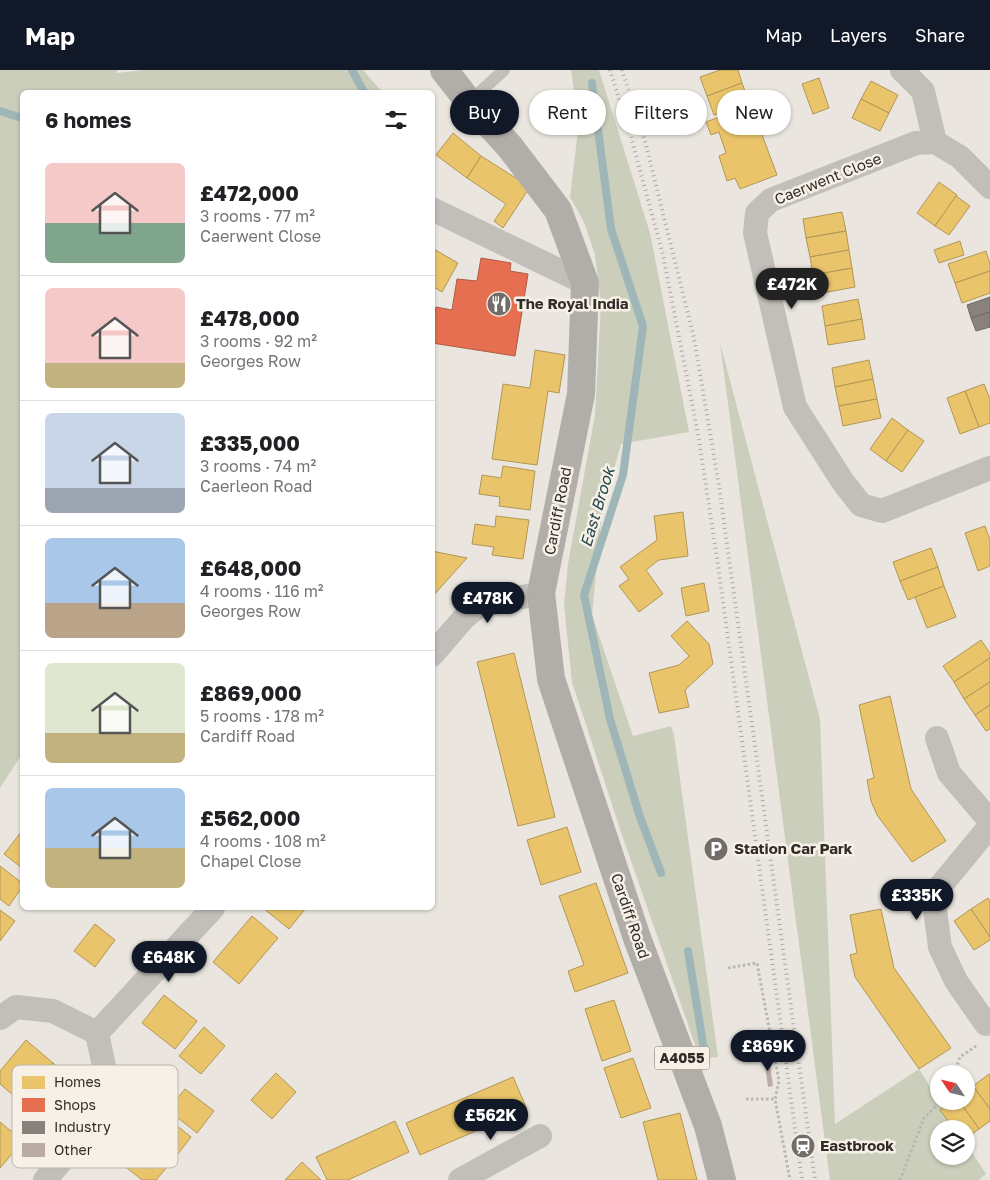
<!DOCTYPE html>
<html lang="en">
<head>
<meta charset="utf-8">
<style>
  body { margin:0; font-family:"Golos Text",sans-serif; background:#f2f2f2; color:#202124; height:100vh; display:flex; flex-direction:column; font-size:19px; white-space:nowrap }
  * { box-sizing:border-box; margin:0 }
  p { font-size:16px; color:#757577 }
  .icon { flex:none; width:28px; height:28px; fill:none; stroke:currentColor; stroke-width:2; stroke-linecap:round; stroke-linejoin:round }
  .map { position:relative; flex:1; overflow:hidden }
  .drawer { position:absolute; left:20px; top:20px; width:415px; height:820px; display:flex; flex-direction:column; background:#fff; border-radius:8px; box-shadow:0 1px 4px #0004 }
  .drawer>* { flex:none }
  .top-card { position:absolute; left:450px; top:20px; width:465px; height:45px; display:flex; gap:10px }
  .needle { width:32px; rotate:305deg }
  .fabs { position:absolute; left:930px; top:995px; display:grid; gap:10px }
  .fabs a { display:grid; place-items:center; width:45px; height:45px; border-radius:50%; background:#fff; box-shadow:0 1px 4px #0004; font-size:25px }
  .price { position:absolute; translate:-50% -42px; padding:0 11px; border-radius:18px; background:#111827; color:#fff; font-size:16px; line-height:32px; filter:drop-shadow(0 1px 2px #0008) }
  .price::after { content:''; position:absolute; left:50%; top:30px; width:15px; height:11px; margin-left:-8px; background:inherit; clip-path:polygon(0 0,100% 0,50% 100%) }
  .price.on { background:#222; color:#fff }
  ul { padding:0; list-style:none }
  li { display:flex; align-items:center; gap:15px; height:125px; padding:0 25px }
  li+li { border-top:1px solid #e0e0e0 }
  li span { display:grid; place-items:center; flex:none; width:140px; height:100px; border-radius:8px; color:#555 }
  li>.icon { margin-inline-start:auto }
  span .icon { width:60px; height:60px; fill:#fffc; stroke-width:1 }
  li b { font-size:21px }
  h2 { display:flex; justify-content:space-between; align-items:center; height:60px; padding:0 25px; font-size:21px }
  .chip { padding:0 18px; border-radius:22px; background:#fff; box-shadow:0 1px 4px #0004; font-size:18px; line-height:45px }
  .chip.on { background:#111827; color:#fff }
  header { display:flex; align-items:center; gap:30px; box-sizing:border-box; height:70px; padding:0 25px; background:#111827; color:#fff }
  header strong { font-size:24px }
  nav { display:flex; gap:28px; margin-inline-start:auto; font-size:18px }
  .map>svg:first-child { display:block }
  .green { fill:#cacebb }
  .homes { fill:#e9c46a; stroke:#b29656 }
  .shops { fill:#e76f51; stroke:#b15b45 }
  .industry { fill:#8a817c; stroke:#706863 }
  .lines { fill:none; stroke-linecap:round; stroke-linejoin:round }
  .stream { stroke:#9eb6b8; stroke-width:8 }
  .building { fill:#bbaca3 }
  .path { stroke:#bbb6b1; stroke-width:3; stroke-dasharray:2.5 2.5; stroke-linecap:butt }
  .lane { stroke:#c2beb9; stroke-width:12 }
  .street { stroke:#c2beb9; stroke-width:24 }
  .primary { stroke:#b1ada8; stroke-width:28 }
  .rail { stroke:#aaa7a3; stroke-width:4; stroke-dasharray:1 4; stroke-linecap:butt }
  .labels { text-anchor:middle; stroke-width:5; stroke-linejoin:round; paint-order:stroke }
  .shield { fill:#f6f0e7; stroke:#6d6761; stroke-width:1 }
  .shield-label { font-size:14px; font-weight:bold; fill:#322c28 }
  .street-label { font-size:15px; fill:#322c28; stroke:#f6f0e7 }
  .poi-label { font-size:15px; font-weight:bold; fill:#322c28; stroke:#f6f0e7; text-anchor:start }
  .water-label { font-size:16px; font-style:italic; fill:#23484e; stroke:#f6f0e7 }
  .key { fill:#f6f0e7; stroke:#bbb5ae; stroke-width:1 }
  .key-label { font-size:14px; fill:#322c28 }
</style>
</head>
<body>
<header>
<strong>Map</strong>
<nav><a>Map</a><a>Layers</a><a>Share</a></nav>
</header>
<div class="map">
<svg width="990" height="1110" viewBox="0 0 990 1110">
  <rect width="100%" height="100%" fill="#eae6df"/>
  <g class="green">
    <path d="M0,0H117V3L144,0H363L382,22H22V684L0,718Z"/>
    <path d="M571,0H599L650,163L689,362L621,374L602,442L592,545L633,666L671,656L674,665L718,987L700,989L621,762L572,612L564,535L568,494L595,345L601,234L595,185L584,152L570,127L579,53Z"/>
    <path d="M720,273L820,649L835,1054L919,999L957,1059H939V1086H966V1073L986,1104L979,1110H830Z"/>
  </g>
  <g class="homes">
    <path d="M720,0H738L742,13L707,26L700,7Z"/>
    <path d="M819,8L829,38L813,44L802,14Z"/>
    <path d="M871,11L898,25L889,43L861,29Z"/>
    <path d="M742,13L749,32L714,45L707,26Z"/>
    <path d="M861,29L889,43L880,61L852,48Z"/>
    <path d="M751,35L777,105L740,119L735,108L727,111L719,86L726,83L719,62L711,65L706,52Z"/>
    <path d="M453,63L481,86L467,108L436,85Z"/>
    <path d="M481,86L530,117L503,158L494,151L506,134L467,108Z"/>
    <path d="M939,112L957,125L935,156L917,143Z"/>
    <path d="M956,126L970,136L949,165L935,156Z"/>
    <path d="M842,142L846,161L806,168L803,149Z"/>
    <path d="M846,161L849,180L810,187L806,168Z"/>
    <path d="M960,171L964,185L939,193L934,180Z"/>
    <path d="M432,178L458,193L442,222L432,216Z"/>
    <path d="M849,180L852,198L813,205L810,187Z"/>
    <path d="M986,181L990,194V201L955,213L948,194Z"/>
    <path d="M852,198L855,217L817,224L813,205Z"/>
    <path d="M990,201V223L962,233L955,213Z"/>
    <path d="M858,229L862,249L825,256L822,236Z"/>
    <path d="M862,249L865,269L828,275L825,256Z"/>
    <path d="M535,280L565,285L559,323L548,321L537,395L492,389L503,314L530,318Z"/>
    <path d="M869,290L873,309L835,317L832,298Z"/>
    <path d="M873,309L877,329L839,336L835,317Z"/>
    <path d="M984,314L990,329V353L979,357L965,321Z"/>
    <path d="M965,321L979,357L960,364L947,328Z"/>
    <path d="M877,329L881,348L843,356L839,336Z"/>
    <path d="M892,348L908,360L886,391L870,379Z"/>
    <path d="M908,360L924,371L902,402L886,391Z"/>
    <path d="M503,396L535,401L530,440L499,436L500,427L479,424L482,405L501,408Z"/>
    <path d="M683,442L688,486L659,490L646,500L663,524L639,542L619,516L629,509L620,497L657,470L654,446Z"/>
    <path d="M496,446L529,450L523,489L492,485L494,477L472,474L475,454L495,457Z"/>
    <path d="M985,456L990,470V496L978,501L965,463Z"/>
    <path d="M931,478L938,497L900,511L893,492Z"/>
    <path d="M432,481L467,488L432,527Z"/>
    <path d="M938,497L944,516L908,530L900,511Z"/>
    <path d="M704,513L709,541L686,546L681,518Z"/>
    <path d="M944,516L956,547L927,558L915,527Z"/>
    <path d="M687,551L709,574L713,594L685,620L689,637L659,643L649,603L679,595L689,586L671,566Z"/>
    <path d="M981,570L990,583V588L954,612L943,596Z"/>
    <path d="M514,583L555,747L518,756L477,592Z"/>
    <path d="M990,588V612L964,629L954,612Z"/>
    <path d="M990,612V635L975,645L964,629Z"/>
    <path d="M890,626L911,719L946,771L912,792L877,745L871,731L867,710L874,708L859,635Z"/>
    <path d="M990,635V659L986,661L975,645Z"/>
    <path d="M567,757L581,802L541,815L527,770Z"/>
    <path d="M22,761V798L4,784Z"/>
    <path d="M0,796L22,813V817L9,836L0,829Z"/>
    <path d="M596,813L628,903L575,922L568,901L584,895L559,826Z"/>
    <path d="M988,828L990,831V867L971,839Z"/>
    <path d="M263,838H306L289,859Z"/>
    <path d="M881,839L894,898L951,978L919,999L855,907L850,885L857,883L850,845Z"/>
    <path d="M971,839L990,867V870L974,880L954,851Z"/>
    <path d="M0,840L15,851L0,871Z"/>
    <path d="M252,846L278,868L239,914L213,892Z"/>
    <path d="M95,854L115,870L95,897L74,881Z"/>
    <path d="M164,925L197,951L175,979L142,953Z"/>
    <path d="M614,930L631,981L602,991L585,939Z"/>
    <path d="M204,957L225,976L201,1004L179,986Z"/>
    <path d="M26,970L53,993L20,1031L0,1014V1001Z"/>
    <path d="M633,988L651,1038L621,1048L604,998Z"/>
    <path d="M53,993L75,1012L43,1050L20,1031Z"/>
    <path d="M276,1003L296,1022L272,1049L251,1030Z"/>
    <path d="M989,1004L990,1005V1039L973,1016Z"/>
    <path d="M513,1007L527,1039L420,1085L406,1053Z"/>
    <path d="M973,1016L990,1039V1051L979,1059L959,1031H966V1021Z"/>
    <path d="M185,1019L214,1041L197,1063L168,1040Z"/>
    <path d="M952,1031H959L979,1059L966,1069V1059H954L940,1040Z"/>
    <path d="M680,1043L697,1110H658L643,1052Z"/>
    <path d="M162,1044L191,1067L174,1089L145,1066Z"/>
    <path d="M395,1051L409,1082L348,1110H327L316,1087Z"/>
    <path d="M0,1052L23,1071L0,1098Z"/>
    <path d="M139,1072L168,1096L156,1110H142L122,1094Z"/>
    <path d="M302,1092L321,1110H285Z"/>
  </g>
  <path class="shops" d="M481,188L511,193L510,201L528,204L515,286L432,273V260L436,237L452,240L457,209L477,211Z"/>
  <g class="industry">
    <path d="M990,227V242L971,248L967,235Z"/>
    <path d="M990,242V257L976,261L971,248Z"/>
  </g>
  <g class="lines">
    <g class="stream">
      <path d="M352,0L364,22"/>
      <path d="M592,13L611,159L643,256L623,405L584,525L610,649L639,744L661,803"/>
      <path d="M0,41L22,48"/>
      <path d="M688,881L706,992"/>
    </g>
  </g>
  <path class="building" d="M764,988H769L773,1016L768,1017Z"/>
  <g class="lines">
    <g class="path">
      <path d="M728,898L757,893L779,1011L775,1029L790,1110"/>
      <path d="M954,1004L960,987L976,976"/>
      <path d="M746,1029H775"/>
      <path d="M900,1110L924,1048L941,1031"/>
    </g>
    <path class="lane" d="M469,32L504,0"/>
    <g class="street">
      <path d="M902,0L923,21L935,72"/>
      <path d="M990,117L960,87L935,72L916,73L771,130L757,143L755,163L795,337L843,412L861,435L882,441L990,398"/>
      <path d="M432,139L585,213"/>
      <path d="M432,585L464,548L479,536L541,523"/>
      <path d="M937,668L949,703L990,751"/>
      <path d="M0,948L16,937L53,941L97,963"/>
      <path d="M986,954L956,911L940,877L933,825L990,756"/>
      <path d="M97,963L213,838"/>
      <path d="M45,1110L93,1054L106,1006L97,963"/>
      <path d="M460,1110L540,1066"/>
    </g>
    <path class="primary" d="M444,0L469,32L510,77L558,140L585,213L581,324L541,523L551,609L637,868L708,1056L722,1110"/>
    <g class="rail">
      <path d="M610,0L631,67L663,185L698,364L718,495L802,1110"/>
      <path d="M622,0L645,71L694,268L719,416L815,1110"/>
    </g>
  </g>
  <defs>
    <symbol id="restaurant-disc" viewBox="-11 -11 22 22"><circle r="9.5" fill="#726d68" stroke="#f6f0e7"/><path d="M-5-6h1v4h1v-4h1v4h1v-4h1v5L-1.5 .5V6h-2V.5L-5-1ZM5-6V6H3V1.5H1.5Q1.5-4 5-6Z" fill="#fff"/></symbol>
    <symbol id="parking-disc" viewBox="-11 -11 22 22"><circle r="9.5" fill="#726d68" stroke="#f6f0e7"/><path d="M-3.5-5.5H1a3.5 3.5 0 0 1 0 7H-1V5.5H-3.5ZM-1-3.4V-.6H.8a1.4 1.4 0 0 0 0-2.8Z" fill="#fff"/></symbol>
    <symbol id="station-disc" viewBox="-11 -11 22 22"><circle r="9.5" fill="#726d68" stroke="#f6f0e7"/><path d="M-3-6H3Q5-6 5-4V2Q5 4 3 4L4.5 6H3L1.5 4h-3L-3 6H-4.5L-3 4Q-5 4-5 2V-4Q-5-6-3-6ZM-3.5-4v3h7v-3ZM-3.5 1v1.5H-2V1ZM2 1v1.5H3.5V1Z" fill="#fff"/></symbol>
  </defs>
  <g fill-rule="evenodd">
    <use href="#restaurant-disc" x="485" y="220" width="28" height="28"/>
    <use href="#parking-disc" x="702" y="765" width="28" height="28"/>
    <use href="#station-disc" x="789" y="1062" width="28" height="28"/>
  </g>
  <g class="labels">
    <rect class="shield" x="654.5" y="976.5" width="55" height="23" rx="4"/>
    <g class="shield-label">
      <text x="682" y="993">A4055</text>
    </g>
    <g class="street-label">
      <text transform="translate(828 109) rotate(-22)" y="5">Caerwent Close</text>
      <text transform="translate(558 441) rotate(-79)" y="5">Cardiff Road</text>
      <text transform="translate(630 846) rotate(71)" y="5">Cardiff Road</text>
    </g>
    <g class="poi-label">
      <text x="516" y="239">The Royal India</text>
      <text x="734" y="784">Station Car Park</text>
      <text x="820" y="1081">Eastbrook</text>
    </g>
    <g class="water-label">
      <text transform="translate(597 437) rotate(-73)" y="6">East Brook</text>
    </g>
  </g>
  <rect x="12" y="995" width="166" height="103" rx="8" class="key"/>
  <rect x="22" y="1006" width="23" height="13" fill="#e9c46a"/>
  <rect x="22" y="1028" width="23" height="14" fill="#e76f51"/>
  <rect x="22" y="1051" width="23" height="13" fill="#8a817c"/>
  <rect x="22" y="1073" width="23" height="14" fill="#bbaca3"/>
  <g class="key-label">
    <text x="54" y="1017">Homes</text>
    <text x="54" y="1040">Shops</text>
    <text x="54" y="1062">Industry</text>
    <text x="54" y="1085">Other</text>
  </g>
</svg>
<div class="fabs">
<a><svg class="needle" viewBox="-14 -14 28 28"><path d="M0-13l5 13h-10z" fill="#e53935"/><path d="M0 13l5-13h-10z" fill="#757577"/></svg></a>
<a><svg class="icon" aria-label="layers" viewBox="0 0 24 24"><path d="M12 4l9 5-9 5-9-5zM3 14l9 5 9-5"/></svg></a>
</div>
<b class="price on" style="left:792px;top:240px">£472K</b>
<b class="price" style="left:488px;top:554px">£478K</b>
<b class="price" style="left:917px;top:851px">£335K</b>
<b class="price" style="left:169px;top:913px">£648K</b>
<b class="price" style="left:768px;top:1002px">£869K</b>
<b class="price" style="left:491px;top:1071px">£562K</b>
<div class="top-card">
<a class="chip on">Buy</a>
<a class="chip">Rent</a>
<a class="chip">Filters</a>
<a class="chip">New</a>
</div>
<section class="drawer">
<h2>6 homes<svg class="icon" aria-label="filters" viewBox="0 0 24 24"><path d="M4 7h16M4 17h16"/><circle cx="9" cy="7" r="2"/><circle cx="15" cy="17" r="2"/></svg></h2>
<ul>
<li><span style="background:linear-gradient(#f6c9c9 60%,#7fa58c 0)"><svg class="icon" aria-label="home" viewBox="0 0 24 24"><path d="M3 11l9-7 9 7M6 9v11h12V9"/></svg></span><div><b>£472,000</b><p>3 rooms · 77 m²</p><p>Caerwent Close</p></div></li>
<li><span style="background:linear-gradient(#f6c9c9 75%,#c2b280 0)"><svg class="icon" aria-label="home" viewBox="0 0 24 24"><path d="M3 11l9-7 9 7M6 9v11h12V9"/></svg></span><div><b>£478,000</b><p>3 rooms · 92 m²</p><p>Georges Row</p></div></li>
<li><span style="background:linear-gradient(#c9d6e8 75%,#9aa5b1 0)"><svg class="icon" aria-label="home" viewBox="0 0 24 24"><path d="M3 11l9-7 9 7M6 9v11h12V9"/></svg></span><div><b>£335,000</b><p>3 rooms · 74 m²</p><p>Caerleon Road</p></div></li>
<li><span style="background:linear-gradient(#a9c7e8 65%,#b9a48a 0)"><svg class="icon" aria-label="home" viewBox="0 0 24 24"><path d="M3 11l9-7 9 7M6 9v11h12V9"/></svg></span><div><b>£648,000</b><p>4 rooms · 116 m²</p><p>Georges Row</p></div></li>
<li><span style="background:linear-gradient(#dfe7d0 70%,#c2b280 0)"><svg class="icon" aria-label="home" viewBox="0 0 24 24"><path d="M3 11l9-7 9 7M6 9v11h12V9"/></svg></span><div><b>£869,000</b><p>5 rooms · 178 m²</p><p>Cardiff Road</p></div></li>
<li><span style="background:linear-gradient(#a9c7e8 60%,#c2b280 0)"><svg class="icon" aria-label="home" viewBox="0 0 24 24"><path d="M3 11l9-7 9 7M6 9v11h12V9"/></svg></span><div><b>£562,000</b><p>4 rooms · 108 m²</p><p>Chapel Close</p></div></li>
</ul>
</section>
</div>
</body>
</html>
